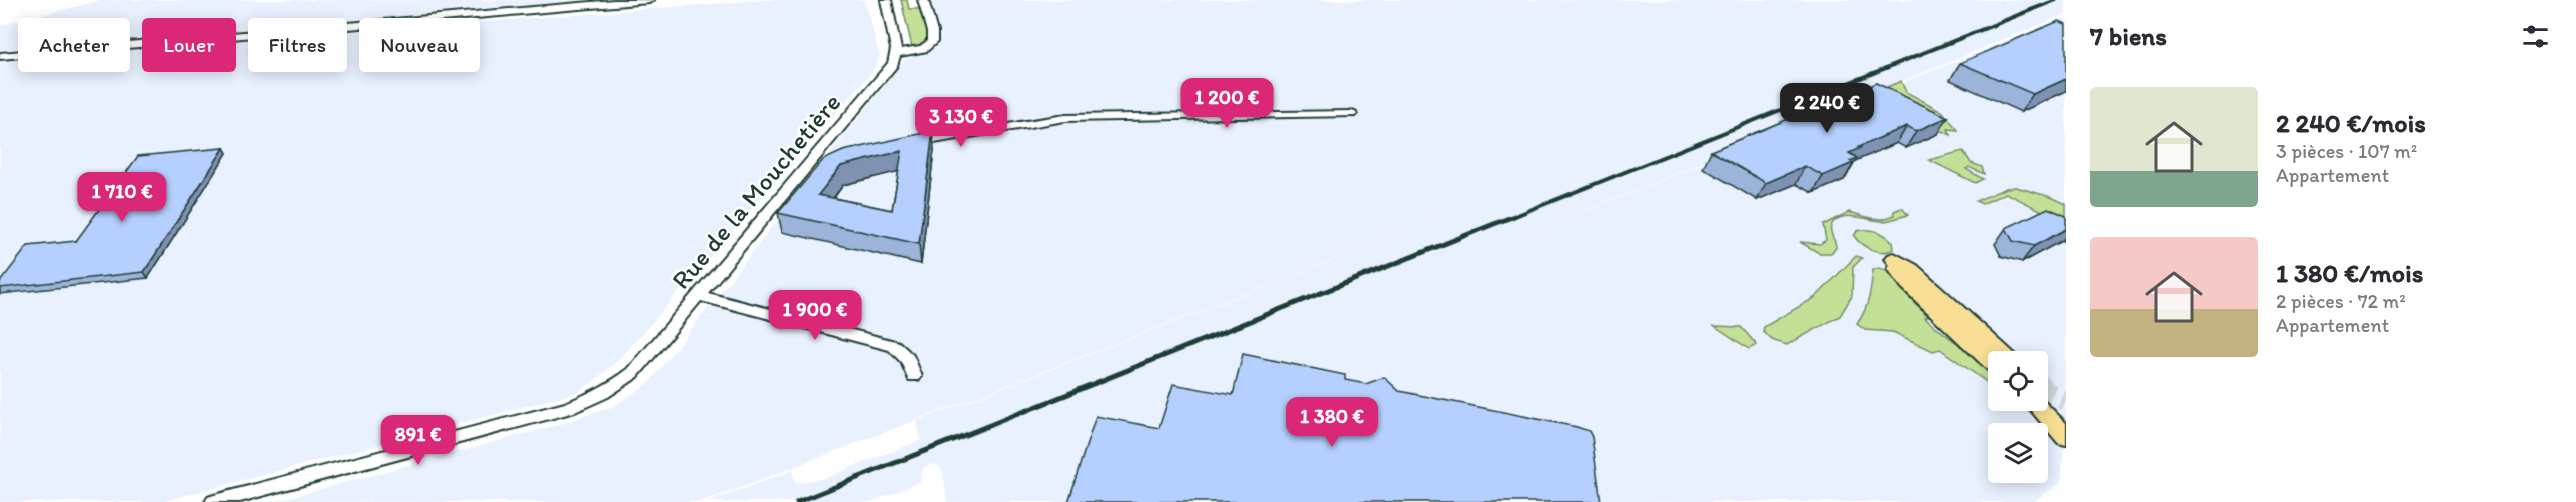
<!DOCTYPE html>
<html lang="fr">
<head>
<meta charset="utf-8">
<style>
  body { margin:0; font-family:Itim,sans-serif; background:#f2f2f3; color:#2b2b33; height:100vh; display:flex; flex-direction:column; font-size:22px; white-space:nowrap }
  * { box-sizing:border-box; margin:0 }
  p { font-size:20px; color:#7c7c81 }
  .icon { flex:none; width:33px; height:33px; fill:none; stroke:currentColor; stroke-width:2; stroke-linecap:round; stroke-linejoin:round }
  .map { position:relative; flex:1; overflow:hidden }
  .sheet { display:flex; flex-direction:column; background:#fff; width:510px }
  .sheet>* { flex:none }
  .guide { position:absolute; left:18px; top:18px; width:570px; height:54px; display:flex; gap:12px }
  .buttons { position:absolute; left:1988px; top:351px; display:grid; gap:12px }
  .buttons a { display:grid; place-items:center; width:60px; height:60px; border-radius:6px; background:#fff; box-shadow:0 3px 15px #0003; font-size:30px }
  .price { position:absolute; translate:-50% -51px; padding:0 14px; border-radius:12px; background:#db2777; color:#fff; font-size:20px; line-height:39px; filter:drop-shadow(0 2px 3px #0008) }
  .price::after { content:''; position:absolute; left:50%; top:36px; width:18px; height:14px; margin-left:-9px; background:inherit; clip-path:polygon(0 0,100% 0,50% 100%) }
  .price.on { background:#222; color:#fff }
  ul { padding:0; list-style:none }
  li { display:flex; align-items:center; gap:18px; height:150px; padding:0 24px }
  li span { display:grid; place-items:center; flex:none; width:168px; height:120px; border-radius:6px; color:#555 }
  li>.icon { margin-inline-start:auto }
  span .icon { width:72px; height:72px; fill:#fffc; stroke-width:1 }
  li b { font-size:26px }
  h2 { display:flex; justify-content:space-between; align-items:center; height:72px; padding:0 24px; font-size:26px }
  .pill { padding:0 21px; border-radius:6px; background:#fff; box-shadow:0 3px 15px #0003; font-size:21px; line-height:54px }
  .pill.on { background:#db2777; color:#fff }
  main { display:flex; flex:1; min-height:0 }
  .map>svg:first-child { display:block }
  .built { fill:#e9f1ff; fill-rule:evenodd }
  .green { fill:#c4e097; stroke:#728e66; stroke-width:1.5 }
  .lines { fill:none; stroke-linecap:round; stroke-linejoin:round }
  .major-tunnel { stroke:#d2d8d6; stroke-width:20; stroke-dasharray:20 10; stroke-linecap:butt }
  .minor-casing { stroke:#1f3d34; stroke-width:4 }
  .major-casing { stroke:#1f3d34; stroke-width:4 }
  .minor { fill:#fff; fill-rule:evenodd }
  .major { fill:#f9df96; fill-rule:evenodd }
  .rail-far1 { stroke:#1f3d34; stroke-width:4 }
  .rail { stroke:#1f3d34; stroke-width:5 }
  .wall { fill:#9cb3da; stroke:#1f3d34; stroke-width:1.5; fill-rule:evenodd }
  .shaded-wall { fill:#7f92b2; stroke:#1f3d34; stroke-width:1.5 }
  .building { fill:#b5d0fe; stroke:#1f3d34; stroke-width:1.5; fill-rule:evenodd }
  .labels { text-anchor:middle; stroke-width:5; stroke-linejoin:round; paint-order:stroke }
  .street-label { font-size:26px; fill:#1f3d34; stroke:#fff }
</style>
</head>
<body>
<main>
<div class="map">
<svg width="2066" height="502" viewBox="0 0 2066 502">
  <rect width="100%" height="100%" fill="#fff"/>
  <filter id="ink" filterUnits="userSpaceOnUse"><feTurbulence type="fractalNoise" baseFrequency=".0167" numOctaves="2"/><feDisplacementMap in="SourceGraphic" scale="12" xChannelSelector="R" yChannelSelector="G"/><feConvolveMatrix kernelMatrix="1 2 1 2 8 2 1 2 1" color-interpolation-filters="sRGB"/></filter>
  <g filter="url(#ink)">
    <g class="built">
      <path d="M103,0H582L0,50V25Z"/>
      <path d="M762,0H864L880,56L872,72L619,360L590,384L576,393L160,502H0V60Z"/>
      <path d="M930,0H2066V14L1771,135L1762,130L1768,136L1461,261L2066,17V445L2064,446L2061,482L2033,502H947L943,471L936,464L924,467L920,482L871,502H710L793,470L794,483L825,478L921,440L917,421L1583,164L703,502H273L557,425L614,406L648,384L905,59L938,47L940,34L931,15ZM1998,362H2037V400H1998ZM1998,434H2037V472H1998Z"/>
    </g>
    <g class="green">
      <path d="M901,0H907L909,9H920L929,40L925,44L912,47Z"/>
      <path d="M1901,81L1906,92L1942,111L1958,130L1948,129L1951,135L1868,95Z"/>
      <path d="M1963,151L1971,163L1982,167L1984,174L1969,167L1966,169L1983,179L1975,183L1929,160Z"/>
      <path d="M2016,187L2051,197L2066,204V223L2006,193L1982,204L1976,201L2006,188Z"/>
      <path d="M1902,208L1908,215C1900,217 1892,220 1885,221C1871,222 1839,207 1831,226C1828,233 1837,241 1836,248L1831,253H1819L1800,242L1820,244L1826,240L1823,225L1849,212L1871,218L1883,219L1895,215L1894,211Z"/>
      <path d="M1861,230C1873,229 1885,233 1893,242L1894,249C1881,256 1862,248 1854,236L1857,231Z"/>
      <path d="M1856,256L1862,258L1853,267L1852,296L1840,316L1787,345L1772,340L1763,331L1764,327L1816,297Z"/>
      <path d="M1879,268L1891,272L1908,296L1928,316L1925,317C1947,339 1975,353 1998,374V390L1940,349L1933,351L1893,332L1865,330L1857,324C1869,307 1871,291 1873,270Z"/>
      <path d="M1715,326L1741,327L1757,345L1749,349Z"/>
    </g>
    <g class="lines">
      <path class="major-tunnel" d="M2037,382L2048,392L2066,401"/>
      <defs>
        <g id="minor">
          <path d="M614,0H654L649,3L0,59V53Z"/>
          <path d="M881,0H891L901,49L920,46L927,41V32L918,0H928L937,32V42L927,51L900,56L897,66L708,293L899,342L913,355L922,376L919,380H909L901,362L889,350L701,301L638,377L608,397L575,412L240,502H205L208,497L214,495L565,403C588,394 608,384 628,369L888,63L891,49Z"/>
          <path d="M1351,111L1355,112L1357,114L1355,116L1065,121L916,146L910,142L916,138L1065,115Z"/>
        </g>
        <g id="major">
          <path d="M1894,253L1917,265L2024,362H1998V375L1991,373L1902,288L1888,269L1890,265L1885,259L1888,255Z"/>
          <path d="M2037,394L2066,423V445L2058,443L2022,400H2037Z"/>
        </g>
      </defs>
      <use href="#minor" class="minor-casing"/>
      <use href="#major" class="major-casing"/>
      <use href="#minor" class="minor"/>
      <use href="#major" class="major"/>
      <path class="rail-far1" d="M1510,218L2056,0"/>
      <path class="rail" d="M797,502L1514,216"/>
    </g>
    <g class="wall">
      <path d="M1960,63L2066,91L2021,112L1950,80Z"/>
      <path d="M1876,83L1938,134L1906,148L1897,143L1855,161L1844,180L1813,193L1796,184L1757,200L1703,168L1711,151Z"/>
      <path d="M224,148L227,153L148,278L0,294V288Z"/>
      <path d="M934,150L921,264L782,232L778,213L843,151ZM899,171L892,210L834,198L843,185Z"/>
      <path d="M2006,228L2063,240L2022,262L2001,256L1995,244Z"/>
    </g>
    <g class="shaded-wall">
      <path d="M2066,79V91L2021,112L2033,94Z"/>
      <path d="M1948,117L1938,134L1906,148L1916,131Z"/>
      <path d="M1907,126L1897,143L1855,161L1844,180L1813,193L1823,176L1849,153L1858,147Z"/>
      <path d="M933,131L934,150L921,264L919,244Z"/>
      <path d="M224,148L227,153L148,278L144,272Z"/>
      <path d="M902,151L904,170L843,185L821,214L818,195L841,166Z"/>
      <path d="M1805,166L1796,184L1757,200L1766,183Z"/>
      <path d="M2066,229V235L2063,240L2022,262L2034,246Z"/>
    </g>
    <g class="building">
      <path d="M2059,21L2066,24V79L2033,94L1960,63Z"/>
      <path d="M1876,83L1948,117L1916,131L1907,126L1858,147L1860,148L1849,153L1857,158L1850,161L1853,163L1823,176L1805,166L1766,183L1711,151Z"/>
      <path d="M933,131L919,244L778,213L823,160L843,151ZM902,151L892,210L818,195L841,166Z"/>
      <path d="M224,148L144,272L0,288V282L28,246L76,241L138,156Z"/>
      <path d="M2048,208L2066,216V229L2034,246L2013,241L2006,228Z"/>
      <path d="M1243,354L1345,375V380L1366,384L1384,377L1399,391L1577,427L1589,431L1592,437L1601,502H1068L1096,416L1159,428L1173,384L1233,395Z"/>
    </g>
  </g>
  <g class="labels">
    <g class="street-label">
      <text transform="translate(756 191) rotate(-50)" y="9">Rue de la Mouchetière</text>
    </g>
  </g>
</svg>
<div class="buttons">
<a><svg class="icon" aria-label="locate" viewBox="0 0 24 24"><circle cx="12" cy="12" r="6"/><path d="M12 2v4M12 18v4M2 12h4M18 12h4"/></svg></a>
<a><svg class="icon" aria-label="layers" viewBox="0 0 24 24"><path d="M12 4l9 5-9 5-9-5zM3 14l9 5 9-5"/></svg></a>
</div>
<b class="price" style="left:1227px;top:129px">1 200 €</b>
<b class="price on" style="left:1827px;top:134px">2 240 €</b>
<b class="price" style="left:961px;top:148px">3 130 €</b>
<b class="price" style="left:122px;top:223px">1 710 €</b>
<b class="price" style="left:815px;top:341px">1 900 €</b>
<b class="price" style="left:1332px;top:448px">1 380 €</b>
<b class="price" style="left:418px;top:466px">891 €</b>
<div class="guide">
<a class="pill">Acheter</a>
<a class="pill on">Louer</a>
<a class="pill">Filtres</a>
<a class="pill">Nouveau</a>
</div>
</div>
<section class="sheet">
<h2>7 biens<svg class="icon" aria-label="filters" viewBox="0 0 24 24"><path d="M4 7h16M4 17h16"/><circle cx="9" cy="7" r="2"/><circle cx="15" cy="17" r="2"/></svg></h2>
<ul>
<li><span style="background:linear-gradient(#dfe7d0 70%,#7fa58c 0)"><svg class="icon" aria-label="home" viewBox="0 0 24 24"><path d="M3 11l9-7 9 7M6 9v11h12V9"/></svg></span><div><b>2 240 €/mois</b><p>3 pièces · 107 m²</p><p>Appartement</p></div></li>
<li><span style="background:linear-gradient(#f6c9c9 60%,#c2b280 0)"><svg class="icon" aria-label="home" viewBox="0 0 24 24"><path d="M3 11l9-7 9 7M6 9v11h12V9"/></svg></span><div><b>1 380 €/mois</b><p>2 pièces · 72 m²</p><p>Appartement</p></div></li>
</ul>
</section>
</main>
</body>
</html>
